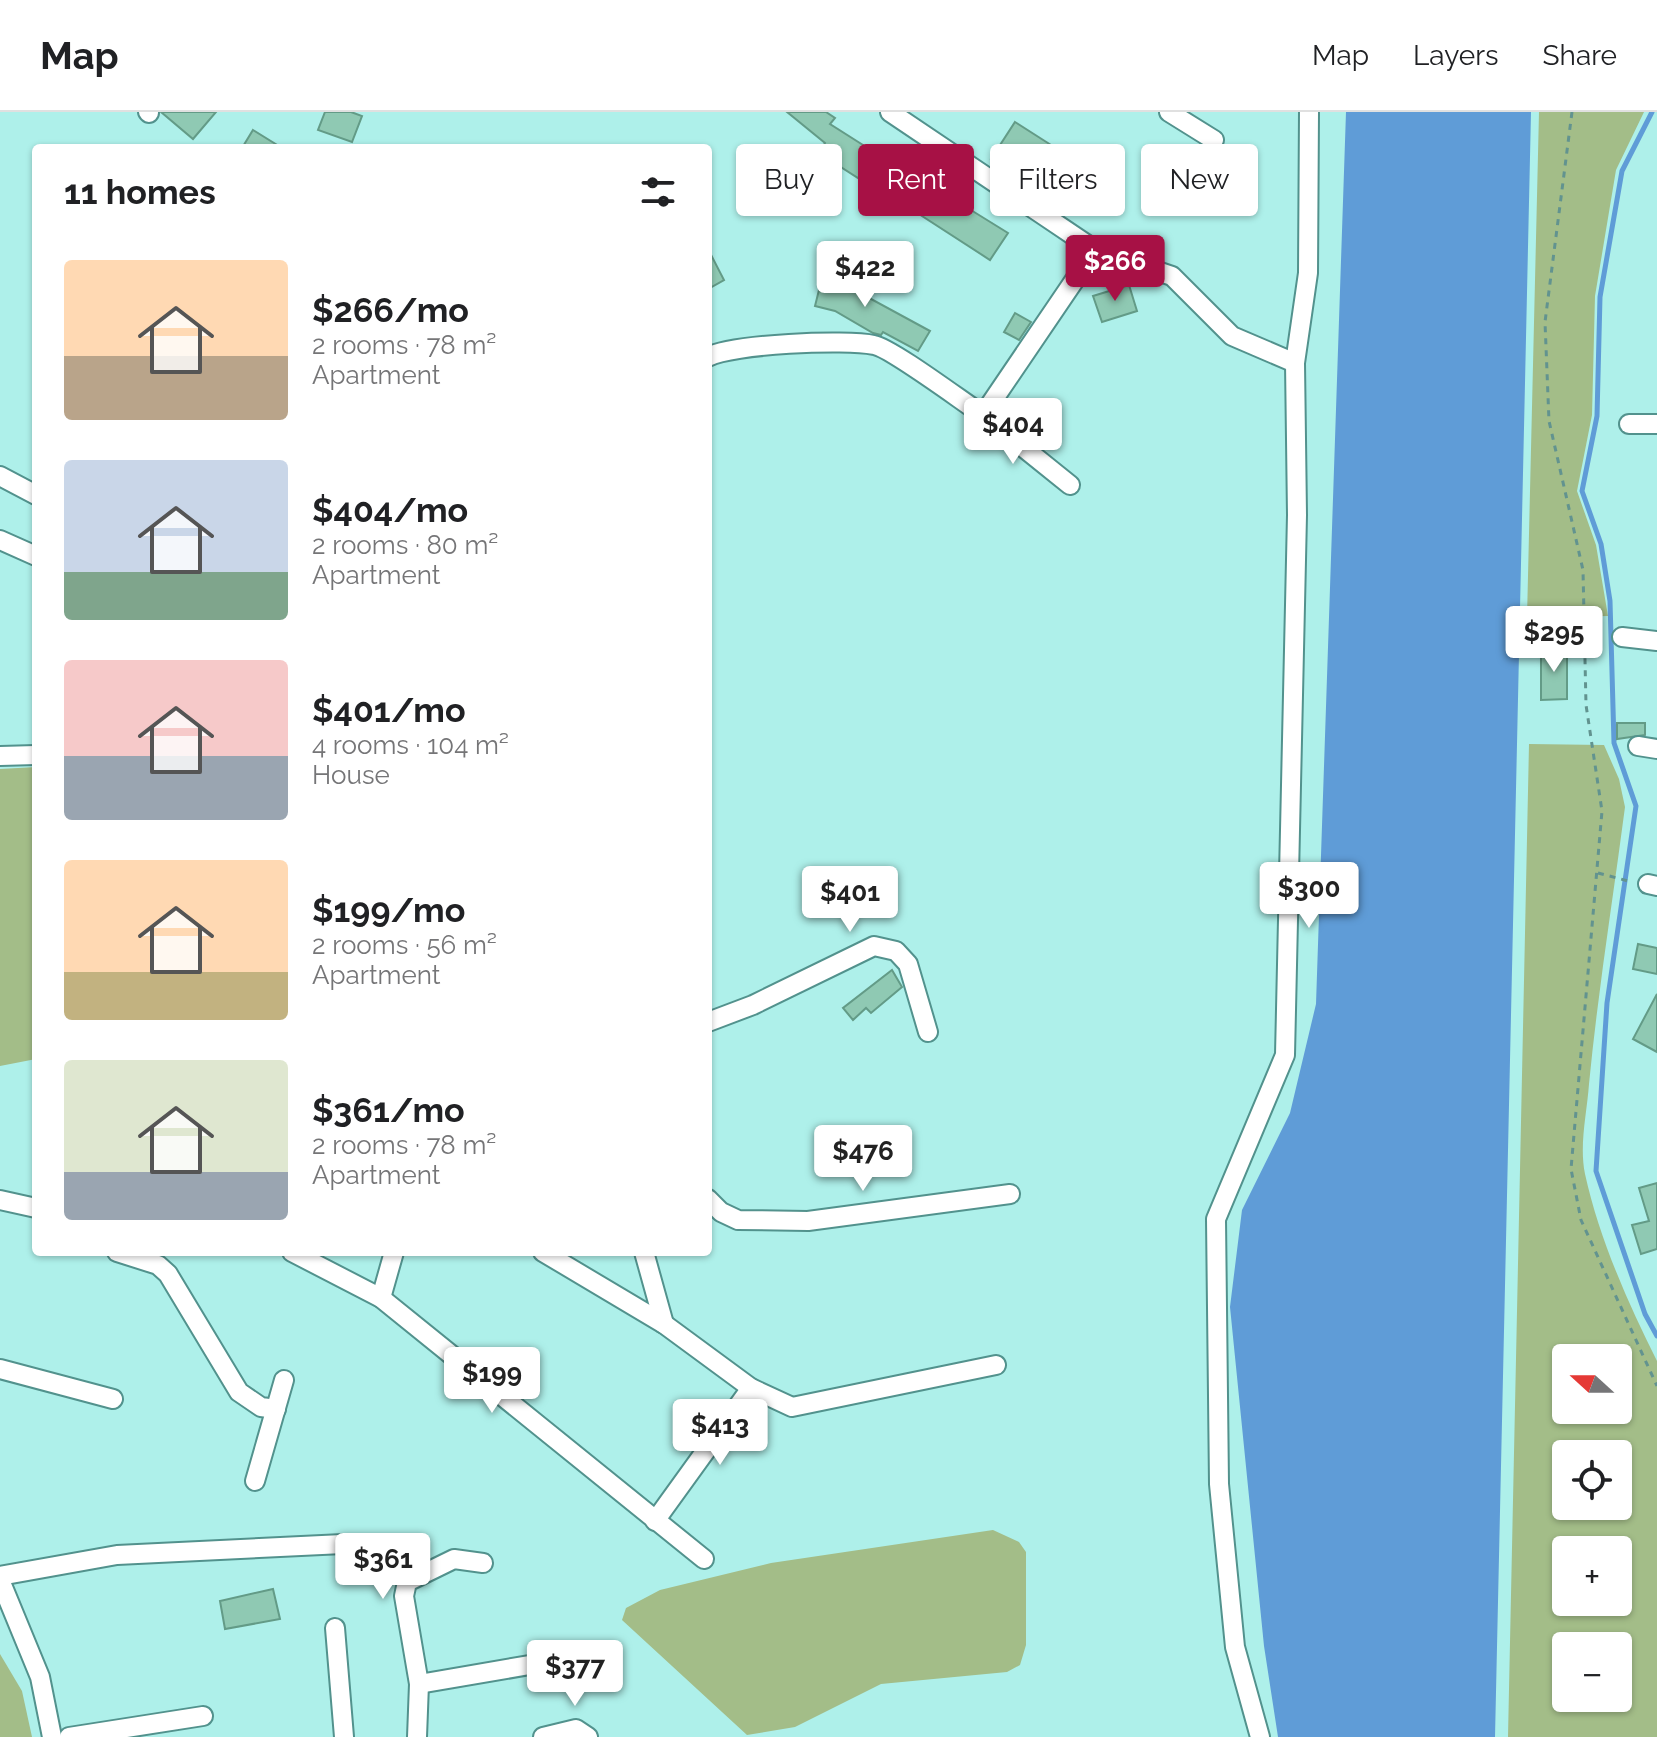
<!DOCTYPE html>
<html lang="en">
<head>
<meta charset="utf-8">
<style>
  body { margin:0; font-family:Raleway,sans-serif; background:#f2f2f2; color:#202124; height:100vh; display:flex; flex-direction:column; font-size:30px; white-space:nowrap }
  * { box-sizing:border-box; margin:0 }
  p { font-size:26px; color:#757577 }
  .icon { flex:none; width:44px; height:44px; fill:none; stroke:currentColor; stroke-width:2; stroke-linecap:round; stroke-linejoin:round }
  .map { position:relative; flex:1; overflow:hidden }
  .sheet { position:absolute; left:32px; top:32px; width:680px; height:1112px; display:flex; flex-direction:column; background:#fff; border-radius:8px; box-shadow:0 2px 6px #0004 }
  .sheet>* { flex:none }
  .banner { position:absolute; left:736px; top:32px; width:760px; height:72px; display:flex; gap:16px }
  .needle { width:52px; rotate:291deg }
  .fabs { position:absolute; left:1552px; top:1232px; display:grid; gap:16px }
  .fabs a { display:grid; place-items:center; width:80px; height:80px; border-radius:8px; background:#fff; box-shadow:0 2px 6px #0004; font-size:40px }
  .price { position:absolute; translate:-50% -68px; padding:0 18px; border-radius:8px; background:#fff; color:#222; font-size:26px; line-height:52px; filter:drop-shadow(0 2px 4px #0008) }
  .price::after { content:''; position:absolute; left:50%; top:48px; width:24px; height:18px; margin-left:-12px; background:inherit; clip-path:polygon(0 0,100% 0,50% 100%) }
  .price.active { background:#a71145; color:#fff }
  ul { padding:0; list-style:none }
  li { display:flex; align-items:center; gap:24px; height:200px; padding:0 32px }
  li span { display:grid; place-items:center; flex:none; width:224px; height:160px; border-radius:8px; color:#555 }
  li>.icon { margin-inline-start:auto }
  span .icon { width:96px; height:96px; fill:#fffc; stroke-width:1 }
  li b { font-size:34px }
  h2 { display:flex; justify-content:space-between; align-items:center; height:96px; padding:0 32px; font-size:34px }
  .chip { padding:0 28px; border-radius:8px; background:#fff; box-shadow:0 2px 6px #0004; font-size:28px; line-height:72px }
  .chip.active { background:#a71145; color:#fff }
  header { display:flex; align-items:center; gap:48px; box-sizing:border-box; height:112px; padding:0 40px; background:#fff; border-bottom:2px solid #e0e0e0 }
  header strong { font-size:38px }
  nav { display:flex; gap:44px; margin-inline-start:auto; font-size:28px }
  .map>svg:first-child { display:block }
  .green { fill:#a3bd88; fill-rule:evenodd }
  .water { fill:#5f9cd7 }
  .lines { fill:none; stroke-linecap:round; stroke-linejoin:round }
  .stream { stroke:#5f9cd7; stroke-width:5 }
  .building { fill:#8fc9b3; stroke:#639b87; stroke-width:2 }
  .minor-casing { stroke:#52928d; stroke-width:22 }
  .path { stroke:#62938f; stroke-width:3; stroke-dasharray:6 6; stroke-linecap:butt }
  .minor { stroke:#fff; stroke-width:18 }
</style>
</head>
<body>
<header>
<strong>Map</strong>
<nav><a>Map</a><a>Layers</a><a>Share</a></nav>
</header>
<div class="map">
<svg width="1657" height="1625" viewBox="0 0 1657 1625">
  <rect width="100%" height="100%" fill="#aef0ea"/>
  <g class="green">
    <path d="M1539,0H1644L1616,58L1595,184L1592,303L1577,379L1596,433L1608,504L1527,506Z"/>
    <path d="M1529,632L1604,633L1619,667L1625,695C1613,787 1598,879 1589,972C1587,1001 1579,1033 1585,1062C1599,1126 1628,1191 1657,1249V1625H1508ZM1566,1246H1618V1298H1566ZM1618,1342V1394H1566V1342ZM1566,1438H1618V1490H1566ZM1566,1534H1618V1586H1566Z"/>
    <path d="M36,655V947L0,954V657Z"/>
    <path d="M993,1418L1019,1430L1026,1440V1533L1020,1553L1007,1560L881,1572L795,1615L747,1623L622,1508L626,1496L660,1478L771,1451Z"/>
    <path d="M0,1542L22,1579L32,1625H0Z"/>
  </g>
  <path class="water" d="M1346,0H1531L1495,1625H1278L1264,1534L1230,1195L1242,1098L1290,1001L1316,892Z"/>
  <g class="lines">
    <path class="stream" d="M1652,0L1622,59L1600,185L1597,304L1582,379L1601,432L1610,489L1614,631L1636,694L1607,891L1596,1059L1645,1202L1657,1224"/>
  </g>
  <g class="building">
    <path d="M161,0H216L193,27Z"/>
    <path d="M325,0H351L362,4L352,30L318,18Z"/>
    <path d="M787,0H826L835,6L830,12L874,40L858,66L819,41L825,31Z"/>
    <path d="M1015,10L1051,33L1027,70L991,47Z"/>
    <path d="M253,18L282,36H242Z"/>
    <path d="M901,52L931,67L968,91L966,95L1008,121L990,148L908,95L907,98L883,84Z"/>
    <path d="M708,137L724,168L708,177Z"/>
    <path d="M826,150L851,156L847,174L930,219L918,239L883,220L881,223L873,221L835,199L815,194Z"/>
    <path d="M1129,173L1137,199L1102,210L1093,184Z"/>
    <path d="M1015,201L1031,210L1019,228L1004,220Z"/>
    <path d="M1541,536H1567V587L1541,588Z"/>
    <path d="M1617,611H1645V623L1617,627Z"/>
    <path d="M1638,832L1657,836V862L1633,857Z"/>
    <path d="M892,858L902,875L871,901L866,896L853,908L843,896Z"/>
    <path d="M1657,882V940L1633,927Z"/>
    <path d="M1657,1071V1137L1641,1142L1632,1113L1649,1109L1639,1076Z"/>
    <path d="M273,1477L280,1507L225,1517L220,1489Z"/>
  </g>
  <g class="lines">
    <defs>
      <g id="minor">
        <path d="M148,0L149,1"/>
        <path d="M890,0L1095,138"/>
        <path d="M1169,0L1214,28"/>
        <path d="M708,245C731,232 846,227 874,233C891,236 963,290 983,303L1095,138L1172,164L1232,224L1295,251"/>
        <path d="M983,303L1070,373"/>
        <path d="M1629,312H1657"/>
        <path d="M0,364L36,383"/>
        <path d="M0,428L36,444"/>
        <path d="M1622,525L1657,529"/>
        <path d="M1638,634L1657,637"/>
        <path d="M0,644L36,643"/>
        <path d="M1648,772L1657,774"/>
        <path d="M708,910L753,893L874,834L896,839L908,852L928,920"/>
        <path d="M708,1087L721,1100L738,1108L808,1109L1010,1082"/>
        <path d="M0,1088L36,1096"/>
        <path d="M117,1140L158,1153L168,1162L239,1280L261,1295L276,1297"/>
        <path d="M292,1140L381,1186L704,1447"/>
        <path d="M543,1140L664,1212L751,1276L792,1295L996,1253"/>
        <path d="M644,1140L664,1212"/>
        <path d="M381,1186L394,1140"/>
        <path d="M0,1257L113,1287"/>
        <path d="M255,1369L284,1268"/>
        <path d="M655,1409L751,1276"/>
        <path d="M0,1464L117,1443L343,1432"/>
        <path d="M0,1468L40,1565L52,1625"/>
        <path d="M335,1516L344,1625"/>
        <path d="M419,1572L553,1549"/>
        <path d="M69,1625L203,1604"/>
        <path d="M417,1625L419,1572L404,1484L407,1470L454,1447L483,1451"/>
        <path d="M543,1625L576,1617L588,1625"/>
        <path d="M1260,1625L1235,1535L1219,1372L1216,1107L1285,943L1297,403L1295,251L1308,161L1309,0"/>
      </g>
    </defs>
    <use href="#minor" class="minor-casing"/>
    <g class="path">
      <path d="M1572,0L1545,210L1549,309L1583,458L1586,593L1602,699L1571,1057L1581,1108L1657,1274"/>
      <path d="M1598,761L1632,770"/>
    </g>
    <use href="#minor" class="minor"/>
  </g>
</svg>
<div class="fabs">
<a><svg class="needle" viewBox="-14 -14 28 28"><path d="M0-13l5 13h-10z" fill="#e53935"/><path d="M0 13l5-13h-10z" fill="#757577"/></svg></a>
<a><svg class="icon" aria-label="locate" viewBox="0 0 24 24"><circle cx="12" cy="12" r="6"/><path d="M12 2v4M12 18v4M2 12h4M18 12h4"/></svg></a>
<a>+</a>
<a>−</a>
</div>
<b class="price active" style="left:1115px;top:191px">$266</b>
<b class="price" style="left:865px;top:197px">$422</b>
<b class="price" style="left:1013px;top:354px">$404</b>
<b class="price" style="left:1554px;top:562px">$295</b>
<b class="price" style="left:1309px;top:818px">$300</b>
<b class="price" style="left:850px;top:822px">$401</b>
<b class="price" style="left:863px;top:1081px">$476</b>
<b class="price" style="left:492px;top:1303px">$199</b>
<b class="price" style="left:720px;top:1355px">$413</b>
<b class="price" style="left:383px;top:1489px">$361</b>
<b class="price" style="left:575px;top:1596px">$377</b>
<div class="banner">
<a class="chip">Buy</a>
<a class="chip active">Rent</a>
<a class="chip">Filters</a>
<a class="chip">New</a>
</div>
<section class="sheet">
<h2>11 homes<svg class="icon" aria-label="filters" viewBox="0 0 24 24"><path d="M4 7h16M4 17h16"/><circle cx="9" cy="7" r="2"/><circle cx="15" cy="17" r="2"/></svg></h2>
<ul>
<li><span style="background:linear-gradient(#ffd9b3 60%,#b9a48a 0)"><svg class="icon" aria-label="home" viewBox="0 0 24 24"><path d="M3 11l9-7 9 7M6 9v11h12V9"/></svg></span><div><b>$266/mo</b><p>2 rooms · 78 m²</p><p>Apartment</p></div></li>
<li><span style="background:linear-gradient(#c9d6e8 70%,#7fa58c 0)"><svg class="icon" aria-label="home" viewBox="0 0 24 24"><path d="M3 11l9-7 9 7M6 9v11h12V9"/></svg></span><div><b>$404/mo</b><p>2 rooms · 80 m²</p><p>Apartment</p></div></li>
<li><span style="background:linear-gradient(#f6c9c9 60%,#9aa5b1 0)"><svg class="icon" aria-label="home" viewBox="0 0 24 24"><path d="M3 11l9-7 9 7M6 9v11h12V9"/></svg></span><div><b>$401/mo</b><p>4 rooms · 104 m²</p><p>House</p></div></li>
<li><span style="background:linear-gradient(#ffd9b3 70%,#c2b280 0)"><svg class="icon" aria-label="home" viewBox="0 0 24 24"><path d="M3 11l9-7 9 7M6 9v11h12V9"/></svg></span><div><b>$199/mo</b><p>2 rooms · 56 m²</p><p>Apartment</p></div></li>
<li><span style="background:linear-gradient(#dfe7d0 70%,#9aa5b1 0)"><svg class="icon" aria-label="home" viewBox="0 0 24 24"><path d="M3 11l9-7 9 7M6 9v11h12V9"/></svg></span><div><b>$361/mo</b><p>2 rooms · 78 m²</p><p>Apartment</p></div></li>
</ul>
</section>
</div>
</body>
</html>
